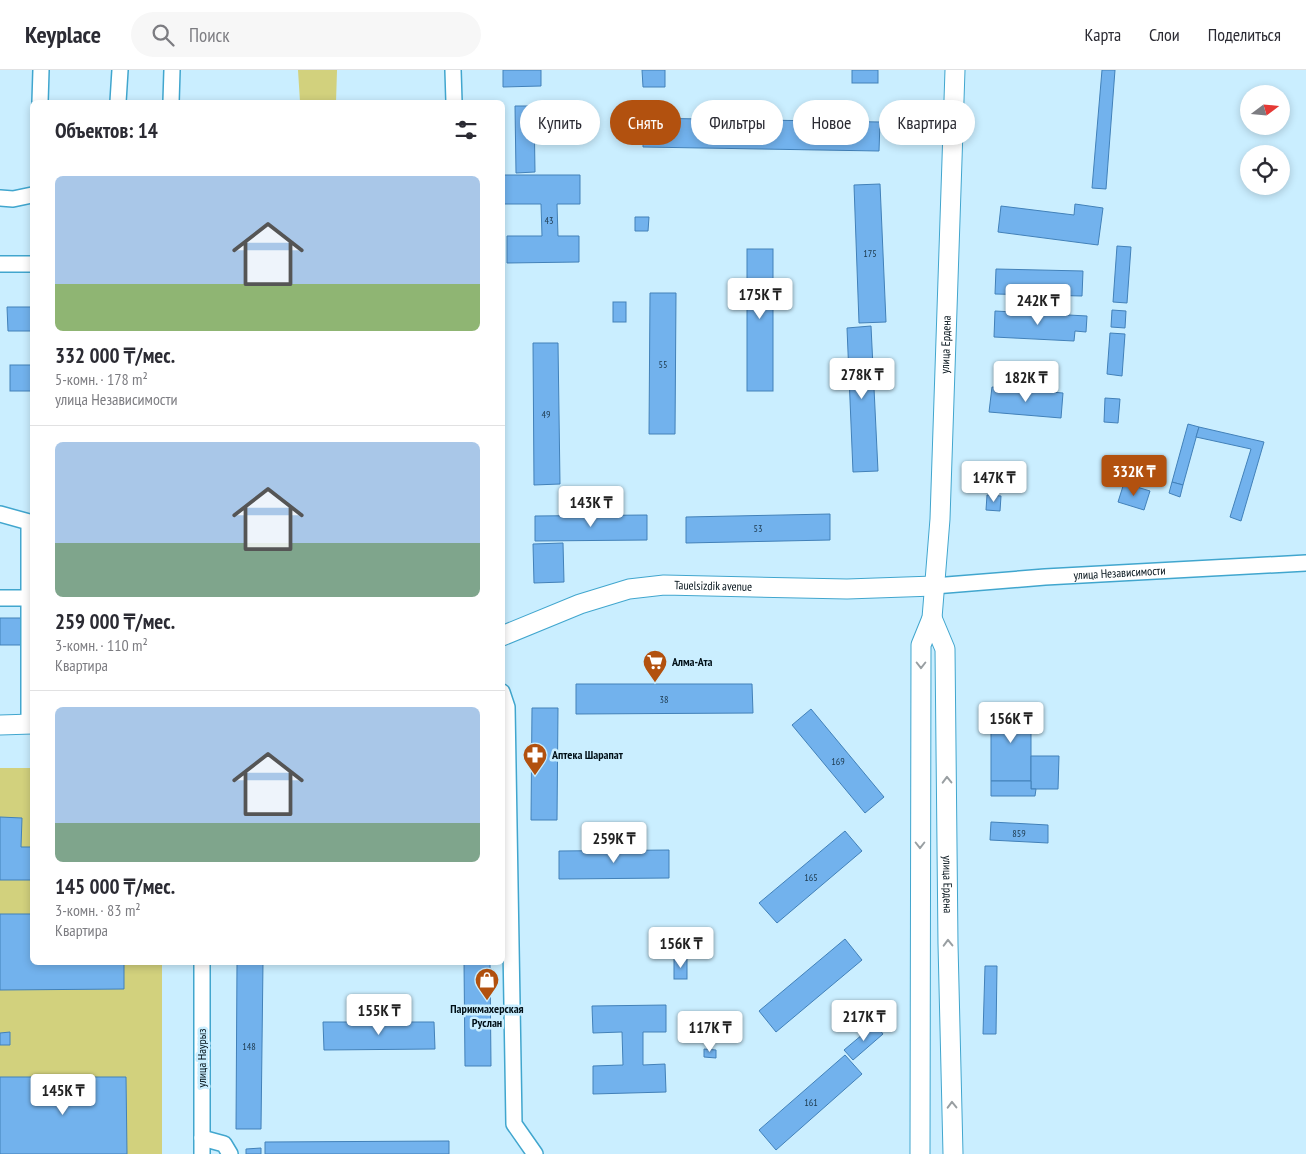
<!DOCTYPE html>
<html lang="ru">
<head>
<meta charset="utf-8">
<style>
  body { margin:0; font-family:"PT Sans Narrow",sans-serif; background:#f7f7f7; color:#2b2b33; height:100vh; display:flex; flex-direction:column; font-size:19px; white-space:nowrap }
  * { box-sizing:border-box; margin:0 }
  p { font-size:16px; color:#7c7c81 }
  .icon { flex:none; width:28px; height:28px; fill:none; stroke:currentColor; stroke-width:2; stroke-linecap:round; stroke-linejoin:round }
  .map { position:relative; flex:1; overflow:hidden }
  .drawer { position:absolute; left:30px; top:30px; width:475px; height:865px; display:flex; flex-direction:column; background:#fff; border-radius:8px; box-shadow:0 2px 8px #0003 }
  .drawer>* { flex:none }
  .banner { position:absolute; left:520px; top:30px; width:475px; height:45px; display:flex; gap:10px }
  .needle { width:32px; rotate:74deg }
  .controls { position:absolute; left:1240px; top:15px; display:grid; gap:10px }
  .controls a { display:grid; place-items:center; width:50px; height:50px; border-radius:50%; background:#fff; box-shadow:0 2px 8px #0003; font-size:25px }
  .price { position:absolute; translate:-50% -42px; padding:0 11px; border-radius:5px; background:#fff; color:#222; font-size:16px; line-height:32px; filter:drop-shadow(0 1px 2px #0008) }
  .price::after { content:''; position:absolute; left:50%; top:30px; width:15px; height:11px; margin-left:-8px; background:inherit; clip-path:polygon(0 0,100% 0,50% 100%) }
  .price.selected { background:#b2510f; color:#fff }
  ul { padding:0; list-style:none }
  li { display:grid; align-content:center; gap:10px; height:265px; padding:0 25px }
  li+li { border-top:1px solid #e1e1e2 }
  li span { display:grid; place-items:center; height:155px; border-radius:8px; color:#555 }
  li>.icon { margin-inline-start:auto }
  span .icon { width:90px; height:90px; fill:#fffc; stroke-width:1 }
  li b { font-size:21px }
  h2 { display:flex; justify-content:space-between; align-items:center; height:60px; padding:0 25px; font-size:21px }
  .chip { padding:0 18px; border-radius:22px; background:#fff; box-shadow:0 2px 8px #0003; font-size:18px; line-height:45px }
  .chip.selected { background:#b2510f; color:#fff }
  header { display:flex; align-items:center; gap:30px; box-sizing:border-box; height:70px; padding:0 25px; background:#fff; border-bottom:1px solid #e1e1e2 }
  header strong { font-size:24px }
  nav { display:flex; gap:28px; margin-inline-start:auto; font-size:18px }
  .search { width:350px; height:45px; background:#f7f7f7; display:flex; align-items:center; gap:12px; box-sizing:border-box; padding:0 18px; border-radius:28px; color:#7c7c81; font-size:19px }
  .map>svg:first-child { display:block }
  .green { fill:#d2d17d }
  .building { fill:#72b2ed; stroke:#4281b9 }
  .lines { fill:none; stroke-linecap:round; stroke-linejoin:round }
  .minor-casing { stroke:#41a6ce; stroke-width:18 }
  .tertiary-casing { stroke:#41a6ce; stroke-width:21 }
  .minor { stroke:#fff; stroke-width:15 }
  .tertiary { stroke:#fff; stroke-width:19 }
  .oneway { stroke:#999fa2 }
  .labels { text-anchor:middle; stroke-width:5; stroke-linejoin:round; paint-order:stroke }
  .number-label { font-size:10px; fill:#1c384c }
  .street-label { font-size:12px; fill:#000f17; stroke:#caeeff }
  .poi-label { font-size:12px; font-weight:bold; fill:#000f17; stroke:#caeeff; text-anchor:start }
</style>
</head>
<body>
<header>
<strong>Keyplace</strong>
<div class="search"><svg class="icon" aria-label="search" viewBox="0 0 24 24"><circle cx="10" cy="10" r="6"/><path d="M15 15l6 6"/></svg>Поиск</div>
<nav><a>Карта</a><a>Слои</a><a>Поделиться</a></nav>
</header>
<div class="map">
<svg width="1306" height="1084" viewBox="0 0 1306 1084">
  <rect width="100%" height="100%" fill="#caeeff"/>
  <g class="green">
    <path d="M298,0H337L336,32H300Z"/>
    <path d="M0,698H32V892L162,893V1084H0Z"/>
  </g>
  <g class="building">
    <path d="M503,0H541V16L503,17Z"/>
    <path d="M642,0H665V17H643Z"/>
    <rect x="852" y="0" width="26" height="13"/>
    <path d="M1102,0H1115L1106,119L1092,118Z"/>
    <path d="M515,36H534L535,102L516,103Z"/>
    <path d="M643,48L880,52L879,81L643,77Z"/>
    <path d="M503,105H580V134H557L558,166H579V192L507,193V166H542L541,134H503Z"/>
    <path d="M880,114L886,252L859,253L854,115Z"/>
    <path d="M1075,134L1103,138L1098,175L998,162L1001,136L1074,145Z"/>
    <path d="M635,147H649L648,161H635Z"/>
    <path d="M1117,176L1131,177L1127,233L1113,232Z"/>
    <rect x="747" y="179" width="26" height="142"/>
    <path d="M996,199L1083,201L1082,226L995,224Z"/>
    <path d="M650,223H676L675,364H649Z"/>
    <rect x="613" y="232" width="13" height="20"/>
    <path d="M7,237H32V261H8Z"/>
    <path d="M1112,240L1126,241L1125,258L1111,257Z"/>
    <path d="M995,241L1087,246L1086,262L1075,261L1074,271L994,267Z"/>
    <path d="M871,256L878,401L853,402L847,258Z"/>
    <path d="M1110,263L1125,264L1122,306L1107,304Z"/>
    <path d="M533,273H558L560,414L534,415Z"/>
    <rect x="10" y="295" width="22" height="26"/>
    <path d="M992,317L1063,323L1061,348L989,342Z"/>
    <path d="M1105,328L1120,329L1118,353L1104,352Z"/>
    <path d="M1188,354L1199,357L1183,415L1172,412Z"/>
    <path d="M1199,357L1264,372L1241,451L1230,447L1251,379L1196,367Z"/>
    <path d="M1172,412L1183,415L1180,427L1169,423Z"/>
    <path d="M1124,413L1150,421L1144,440L1118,432Z"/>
    <path d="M987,425L1001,426L1000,441L986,440Z"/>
    <path d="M830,444V470L686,473V447Z"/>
    <path d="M647,445V470L535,471V446Z"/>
    <path d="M563,473L564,512L534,513L533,474Z"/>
    <rect x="0" y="548" width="21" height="27"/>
    <path d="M576,614H752L753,643L576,644Z"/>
    <path d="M991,637L1031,638V711H991Z"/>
    <path d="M532,638H558L557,750H531Z"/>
    <path d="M811,639L884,727L865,743L792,655Z"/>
    <path d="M1031,686H1059L1058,719H1031Z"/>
    <path d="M991,711H1031V719H1036L1035,726H991Z"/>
    <path d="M0,747L22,748L21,777H32V810H0Z"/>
    <path d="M991,752L1048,755V773L990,770Z"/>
    <path d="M845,761L862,781L777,853L759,833Z"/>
    <path d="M669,780V808L559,809V781Z"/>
    <path d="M0,844H32V892H124V919L0,920Z"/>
    <path d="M845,869L862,890L776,962L759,941Z"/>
    <rect x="674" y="888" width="13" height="21"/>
    <path d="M237,892H263L261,1059H236Z"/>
    <path d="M464,892H490L491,996H465Z"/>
    <path d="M985,896H997L996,964H983Z"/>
    <path d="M666,935V962H643V995L665,994L666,1022L593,1024V996L623,995L622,962L593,963L592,936Z"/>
    <path d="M323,952H434L435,979L324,980Z"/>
    <path d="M875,954L883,964L853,990L844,980Z"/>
    <path d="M10,962V975H0V963Z"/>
    <path d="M704,979L716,980V988L704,987Z"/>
    <path d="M845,985L862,1004L776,1080L759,1060Z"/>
    <path d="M0,1007H126L127,1084H0Z"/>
    <path d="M449,1071V1084H265V1072Z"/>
    <path d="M261,1078V1084H246V1079Z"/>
  </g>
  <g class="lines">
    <defs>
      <g id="minor">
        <path d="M453,0L454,32"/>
        <path d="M40,32L41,0"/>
        <path d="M118,32L120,0"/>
        <path d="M171,32L172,0"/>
        <path d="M0,128L13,129L32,125"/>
        <path d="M0,194H32"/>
        <path d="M0,444L29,452V654"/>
        <path id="s1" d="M934,516L1045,507L1306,493"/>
        <path d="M0,528H29"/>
        <path d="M502,622L507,637L514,1054L535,1084"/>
        <path d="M202,892V1084"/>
        <path d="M202,1068L224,1074L230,1084"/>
      </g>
      <g id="tertiary">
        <path id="s2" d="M932,548L945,579L948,874L953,1084"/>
        <path id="s3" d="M502,566L580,534L629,519L664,515L847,519L934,516"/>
        <path d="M0,655L32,654"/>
        <path id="s4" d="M920,1084L921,575L932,548L940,449L955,0"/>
      </g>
    </defs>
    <use href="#minor" class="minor-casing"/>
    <use href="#tertiary" class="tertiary-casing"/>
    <use href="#minor" class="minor"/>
    <use href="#tertiary" class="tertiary"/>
  </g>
  <defs><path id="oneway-chevron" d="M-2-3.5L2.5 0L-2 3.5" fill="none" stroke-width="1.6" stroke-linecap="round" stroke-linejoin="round" transform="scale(1.25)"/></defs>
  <g class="oneway">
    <use href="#oneway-chevron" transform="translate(921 595) rotate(90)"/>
    <use href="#oneway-chevron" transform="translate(947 710) rotate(-91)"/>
    <use href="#oneway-chevron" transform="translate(920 775) rotate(90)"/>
    <use href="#oneway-chevron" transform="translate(948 873) rotate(-91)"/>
    <use href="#oneway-chevron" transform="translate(952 1035) rotate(-91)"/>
  </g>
  <defs>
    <symbol id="supermarket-pin" viewBox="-11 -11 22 30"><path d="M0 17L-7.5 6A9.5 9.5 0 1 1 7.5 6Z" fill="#b2510f" stroke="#caeeff"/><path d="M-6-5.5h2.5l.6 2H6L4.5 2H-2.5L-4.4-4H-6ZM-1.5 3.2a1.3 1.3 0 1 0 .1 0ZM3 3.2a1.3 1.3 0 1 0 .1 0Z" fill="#fff"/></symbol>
    <symbol id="pharmacy-pin" viewBox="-11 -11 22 30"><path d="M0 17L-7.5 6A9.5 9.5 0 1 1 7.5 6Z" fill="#b2510f" stroke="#caeeff"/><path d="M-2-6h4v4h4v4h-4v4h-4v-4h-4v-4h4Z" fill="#fff"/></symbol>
    <symbol id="shop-pin" viewBox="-11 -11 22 30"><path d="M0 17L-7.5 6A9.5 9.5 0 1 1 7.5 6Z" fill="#b2510f" stroke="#caeeff"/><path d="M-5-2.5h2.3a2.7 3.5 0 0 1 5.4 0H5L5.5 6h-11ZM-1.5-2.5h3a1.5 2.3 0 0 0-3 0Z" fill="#fff"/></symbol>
  </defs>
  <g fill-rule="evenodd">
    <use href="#supermarket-pin" x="641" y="578" width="28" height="38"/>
    <use href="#pharmacy-pin" x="521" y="671" width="28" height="38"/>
    <use href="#shop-pin" x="473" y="896" width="28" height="38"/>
  </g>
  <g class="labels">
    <g class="number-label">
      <text x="549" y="154">43</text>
      <text x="870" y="187">175</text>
      <text x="663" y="298">55</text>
      <text x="546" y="348">49</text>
      <text x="758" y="462">53</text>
      <text x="664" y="633">38</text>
      <text x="838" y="695">169</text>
      <text x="1019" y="767">859</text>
      <text x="811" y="811">165</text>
      <text x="249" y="980">148</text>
      <text x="811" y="1036">161</text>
    </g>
    <g class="street-label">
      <text dy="4" stroke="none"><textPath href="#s4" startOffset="812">улица Ердена</textPath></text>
      <text dy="4" stroke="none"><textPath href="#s1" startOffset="186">улица Независимости</textPath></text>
      <text dy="4" stroke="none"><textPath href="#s3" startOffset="220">Tauelsizdik avenue</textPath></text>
      <text dy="4" stroke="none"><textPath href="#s2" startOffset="269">улица Ердена</textPath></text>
      <text transform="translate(202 988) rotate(-90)" y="4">улица Наурыз</text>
    </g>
    <g class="poi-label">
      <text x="672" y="596">Алма-Ата</text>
      <text x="552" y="689">Аптека Шарапат</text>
      <text x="487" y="943" text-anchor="middle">Парикмахерская<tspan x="487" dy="14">Руслан</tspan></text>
    </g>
  </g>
</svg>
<div class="controls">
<a><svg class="needle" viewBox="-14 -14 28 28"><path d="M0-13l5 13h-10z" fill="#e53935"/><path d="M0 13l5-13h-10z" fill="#7c7c81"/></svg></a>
<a><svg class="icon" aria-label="locate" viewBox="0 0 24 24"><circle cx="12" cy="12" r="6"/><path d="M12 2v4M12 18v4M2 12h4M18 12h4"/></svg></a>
</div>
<b class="price" style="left:760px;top:250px">175K ₸</b>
<b class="price" style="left:1038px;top:256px">242K ₸</b>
<b class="price" style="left:862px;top:330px">278K ₸</b>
<b class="price" style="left:1026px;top:333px">182K ₸</b>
<b class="price selected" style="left:1134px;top:427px">332K ₸</b>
<b class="price" style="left:994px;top:433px">147K ₸</b>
<b class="price" style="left:591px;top:458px">143K ₸</b>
<b class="price" style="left:1011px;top:674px">156K ₸</b>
<b class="price" style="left:614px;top:794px">259K ₸</b>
<b class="price" style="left:681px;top:899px">156K ₸</b>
<b class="price" style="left:379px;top:966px">155K ₸</b>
<b class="price" style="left:864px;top:972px">217K ₸</b>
<b class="price" style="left:710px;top:983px">117K ₸</b>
<b class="price" style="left:63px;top:1046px">145K ₸</b>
<div class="banner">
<a class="chip">Купить</a>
<a class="chip selected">Снять</a>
<a class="chip">Фильтры</a>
<a class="chip">Новое</a>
<a class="chip">Квартира</a>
</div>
<section class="drawer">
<h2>Объектов: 14<svg class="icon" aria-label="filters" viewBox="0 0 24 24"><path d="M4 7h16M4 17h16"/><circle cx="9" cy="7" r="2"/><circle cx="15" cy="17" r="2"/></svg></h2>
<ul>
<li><span style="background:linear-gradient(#a9c7e8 70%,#8fb573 0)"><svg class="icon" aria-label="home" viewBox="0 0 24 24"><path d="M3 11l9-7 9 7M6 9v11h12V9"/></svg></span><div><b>332 000 ₸/мес.</b><p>5-комн. · 178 m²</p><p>улица Независимости</p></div></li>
<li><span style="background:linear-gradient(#a9c7e8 65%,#7fa58c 0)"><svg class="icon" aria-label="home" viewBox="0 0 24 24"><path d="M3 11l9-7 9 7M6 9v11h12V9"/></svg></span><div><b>259 000 ₸/мес.</b><p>3-комн. · 110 m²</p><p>Квартира</p></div></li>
<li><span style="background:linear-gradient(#a9c7e8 75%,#7fa58c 0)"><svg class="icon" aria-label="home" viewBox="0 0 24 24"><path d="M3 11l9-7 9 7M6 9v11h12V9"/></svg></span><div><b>145 000 ₸/мес.</b><p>3-комн. · 83 m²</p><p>Квартира</p></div></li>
</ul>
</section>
</div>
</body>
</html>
